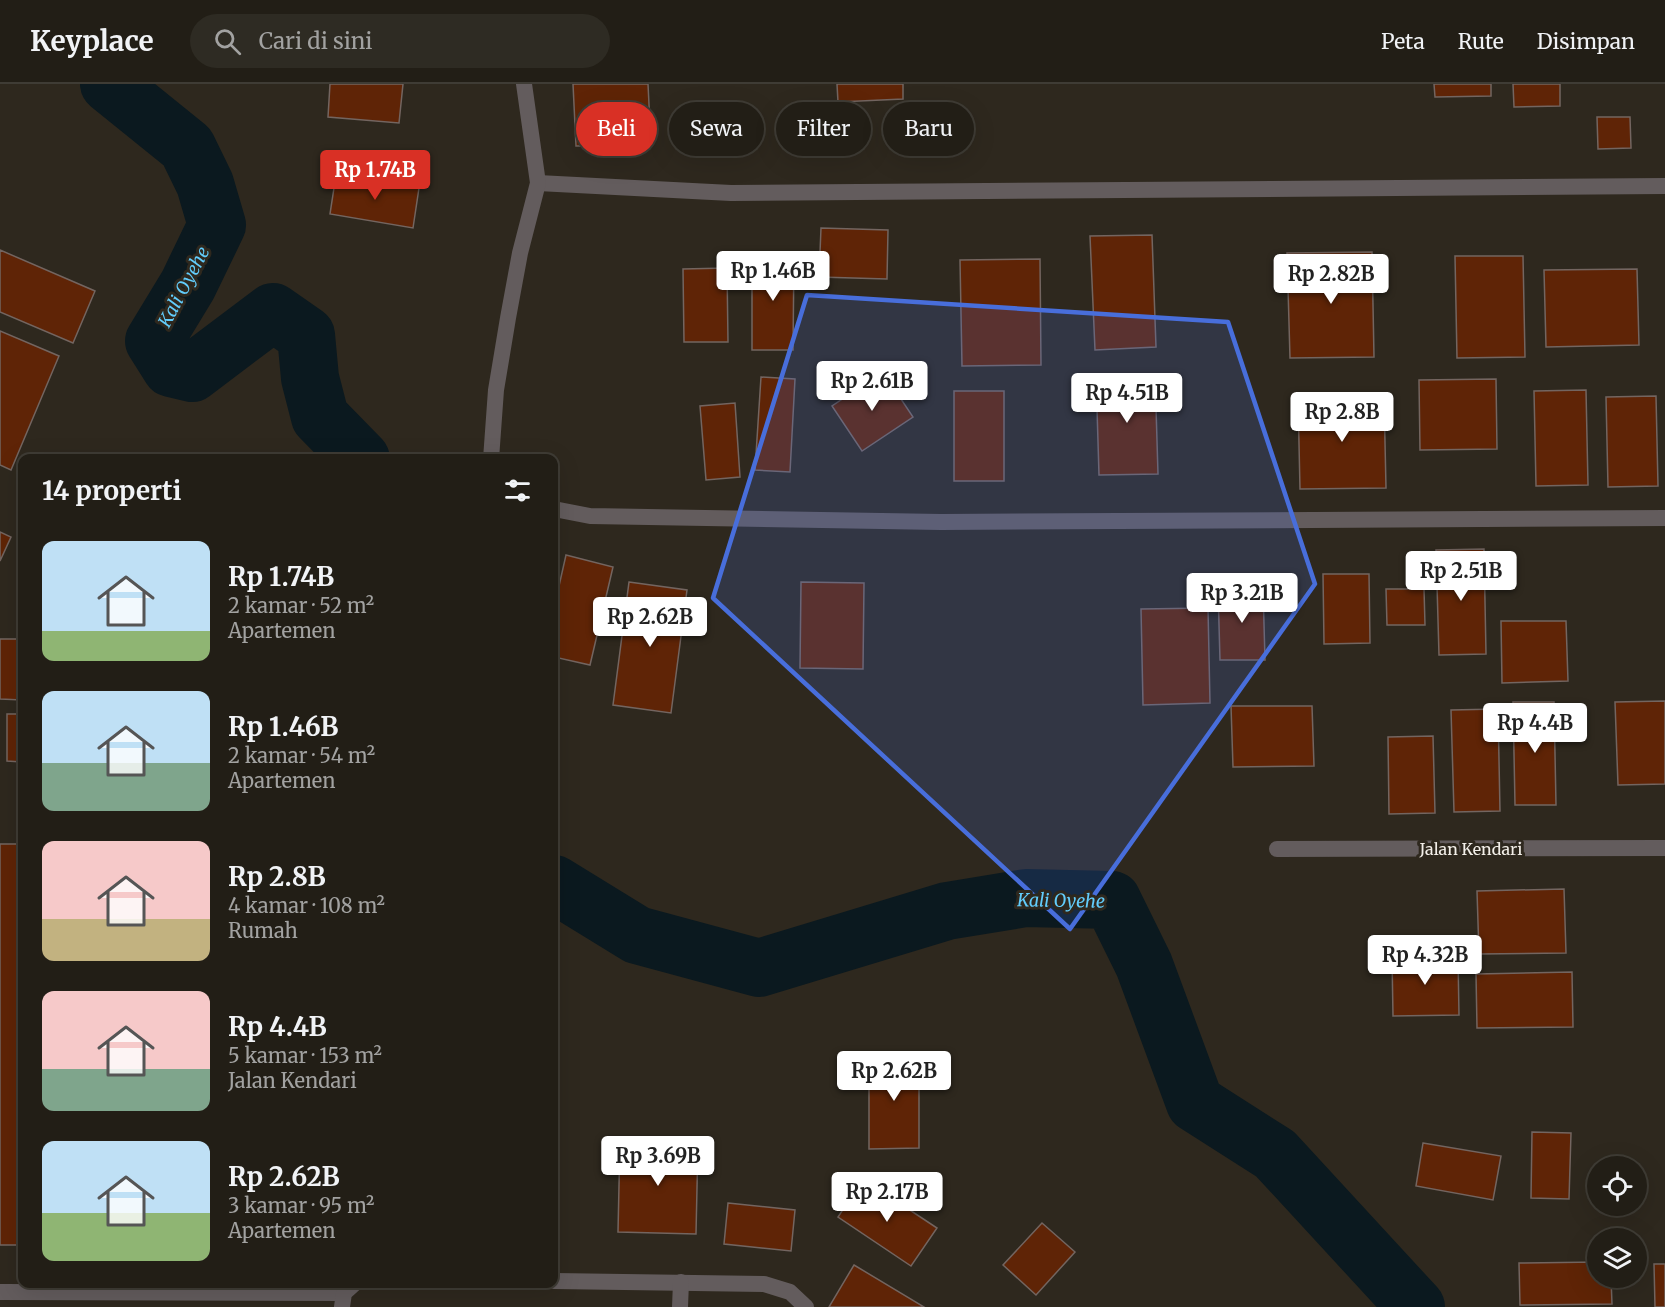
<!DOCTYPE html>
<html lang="id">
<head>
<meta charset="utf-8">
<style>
  body { margin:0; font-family:Merriweather,serif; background:#2e2b23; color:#f1f3f6; height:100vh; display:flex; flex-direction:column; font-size:22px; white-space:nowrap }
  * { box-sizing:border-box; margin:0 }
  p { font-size:20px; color:#a2a2a1 }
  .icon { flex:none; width:33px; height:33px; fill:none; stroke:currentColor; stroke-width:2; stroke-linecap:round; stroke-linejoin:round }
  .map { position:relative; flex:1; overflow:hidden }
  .sheet { position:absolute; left:18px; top:370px; width:540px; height:834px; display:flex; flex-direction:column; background:#221e16; border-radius:12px; box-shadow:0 6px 24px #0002,0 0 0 2px #3f3c35 }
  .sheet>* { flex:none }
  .guide { position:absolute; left:576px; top:18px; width:570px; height:54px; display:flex; gap:12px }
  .tools { position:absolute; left:1587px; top:1072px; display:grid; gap:12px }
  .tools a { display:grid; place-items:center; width:60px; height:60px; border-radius:50%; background:#221e16; box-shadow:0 6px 24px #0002,0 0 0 2px #3f3c35; font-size:30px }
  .price { position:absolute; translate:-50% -51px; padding:0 14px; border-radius:6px; background:#fff; color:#222; font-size:20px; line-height:39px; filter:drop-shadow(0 2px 3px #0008) }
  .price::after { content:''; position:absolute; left:50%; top:36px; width:18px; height:14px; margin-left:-9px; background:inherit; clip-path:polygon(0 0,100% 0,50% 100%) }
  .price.selected { background:#d93025; color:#fff }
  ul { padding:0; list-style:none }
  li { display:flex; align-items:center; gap:18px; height:150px; padding:0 24px }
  li span { display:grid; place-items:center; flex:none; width:168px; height:120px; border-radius:12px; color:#555 }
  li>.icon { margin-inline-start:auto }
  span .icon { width:72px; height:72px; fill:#fffc; stroke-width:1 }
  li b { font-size:26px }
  h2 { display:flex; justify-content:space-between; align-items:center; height:72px; padding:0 24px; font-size:26px }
  .chip { padding:0 21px; border-radius:27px; background:#221e16; box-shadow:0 6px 24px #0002,0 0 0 2px #3f3c35; font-size:21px; line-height:54px }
  .chip.selected { background:#d93025; color:#fff }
  header { display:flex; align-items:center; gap:36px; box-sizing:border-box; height:84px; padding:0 30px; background:#221e16; border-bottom:2px solid #3f3c35 }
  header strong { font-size:28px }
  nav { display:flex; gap:33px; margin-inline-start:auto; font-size:21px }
  .search { width:420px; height:54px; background:#2e2b23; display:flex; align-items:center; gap:15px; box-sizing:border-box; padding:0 21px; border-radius:33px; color:#a2a2a1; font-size:22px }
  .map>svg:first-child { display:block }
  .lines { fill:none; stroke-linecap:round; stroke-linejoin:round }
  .river { stroke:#0b191f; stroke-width:58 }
  .building { fill:#5f2406; stroke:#736560; stroke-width:1.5 }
  .minor { stroke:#635c5d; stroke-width:16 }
  .marked { fill:#486edb; fill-opacity:0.2; stroke:#486edb; stroke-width:4.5; stroke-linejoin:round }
  .labels { text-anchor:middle; stroke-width:6; stroke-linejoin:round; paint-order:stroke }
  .street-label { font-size:16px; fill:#f3efe9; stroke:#2e281e }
  .water-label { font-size:18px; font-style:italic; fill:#62cdfc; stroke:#2e281e }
</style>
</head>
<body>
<header>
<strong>Keyplace</strong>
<div class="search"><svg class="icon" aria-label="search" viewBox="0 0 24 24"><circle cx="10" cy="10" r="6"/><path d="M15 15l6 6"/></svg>Cari di sini</div>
<nav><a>Peta</a><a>Rute</a><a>Disimpan</a></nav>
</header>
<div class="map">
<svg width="1665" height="1223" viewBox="0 0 1665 1223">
  <rect width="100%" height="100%" fill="#2e281e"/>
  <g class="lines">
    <g class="river">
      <path d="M109,0L187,63L205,100L217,141L188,201L154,257L171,284L192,289L273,228L306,251L310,294L320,333L361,375"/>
      <path d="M554,800L637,851L759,884L947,827L1026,814L1112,816L1144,881L1195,1019L1275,1070L1416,1223"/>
    </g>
  </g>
  <g class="building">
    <path d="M330,0H403L399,39L328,33Z"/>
    <path d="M573,0H648L651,61L576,62Z"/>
    <path d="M837,0H903V15L838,18Z"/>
    <path d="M1434,0H1491V12L1435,13Z"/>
    <path d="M1513,0H1560V22L1514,23Z"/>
    <path d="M1597,33H1630L1631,64L1598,65Z"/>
    <path d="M336,91L419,104L413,144L330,130Z"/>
    <path d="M821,144L888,146L887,195L819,193Z"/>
    <path d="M1152,151L1156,263L1095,266L1090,152Z"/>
    <path d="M0,166L95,207L73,259L0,228Z"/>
    <path d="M1372,168L1374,273L1290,274L1287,169Z"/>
    <path d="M752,169L794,170L793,266H752Z"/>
    <path d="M1455,172H1523L1525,273L1457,274Z"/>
    <path d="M1040,175L1041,281L962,282L960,176Z"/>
    <path d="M727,184L728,258H684L683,185Z"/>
    <path d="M1637,185L1639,261L1546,263L1544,186Z"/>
    <path d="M0,247L59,272L11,386L0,381Z"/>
    <path d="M883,288L913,333L862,367L832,322Z"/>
    <path d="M1155,290L1158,390L1099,391L1096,291Z"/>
    <path d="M761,293L795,295L790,388L755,386Z"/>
    <path d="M1496,295L1497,365L1420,366L1419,296Z"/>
    <path d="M1586,306L1588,401L1536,402L1534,307Z"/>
    <rect x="954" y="307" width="50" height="90"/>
    <path d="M1384,312L1386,404L1300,405L1298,314Z"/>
    <path d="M1656,312L1658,402L1608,403L1606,313Z"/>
    <path d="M735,319L740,393L706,396L700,322Z"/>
    <path d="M0,448L11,453L0,477Z"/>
    <path d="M1484,465L1486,570L1439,571L1436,466Z"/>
    <path d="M566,471L613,483L590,581L554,573V524Z"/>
    <path d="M1323,490H1369L1370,559L1324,560Z"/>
    <path d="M629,498L687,506L671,629L613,621Z"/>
    <path d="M801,498L864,499L863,585L800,584Z"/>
    <path d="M1263,504L1265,576H1220L1218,505Z"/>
    <path d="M1386,505H1424L1425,541H1387Z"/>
    <path d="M1208,524L1210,619L1143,621L1141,525Z"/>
    <path d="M1501,537H1566L1568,597L1502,599Z"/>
    <path d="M0,555H22V616L0,615Z"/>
    <path d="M1665,617V700L1618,701L1615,618Z"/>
    <path d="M1513,618H1554L1556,721H1515Z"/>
    <path d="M1231,622H1312L1314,682L1233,683Z"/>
    <path d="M1498,625L1500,727L1454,728L1451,626Z"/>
    <path d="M7,630H22V678L7,677Z"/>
    <path d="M1433,652L1435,729L1389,730L1388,653Z"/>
    <rect x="0" y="760" width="22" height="401"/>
    <path d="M1564,805L1566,869L1479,870L1477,807Z"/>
    <path d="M1458,873L1459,931L1393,932L1392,874Z"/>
    <path d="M1572,888L1573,943L1477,944L1476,890Z"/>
    <path d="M869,971L919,972V1064L869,1065Z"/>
    <path d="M1532,1048L1571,1049L1569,1115L1531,1114Z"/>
    <path d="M620,1056L698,1058L696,1150L618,1148Z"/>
    <path d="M1423,1059L1501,1072L1493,1116L1416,1102Z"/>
    <path d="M863,1095L937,1144L911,1182L838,1133Z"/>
    <path d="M728,1119L795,1126L791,1167L724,1160Z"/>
    <path d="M1042,1139L1075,1168L1036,1211L1003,1181Z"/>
    <path d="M1598,1178V1194H1611L1612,1220L1520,1221L1519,1179Z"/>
    <path d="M1654,1180H1665V1223H1655Z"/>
    <path d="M854,1181L924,1223H829Z"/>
  </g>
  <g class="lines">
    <g class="minor">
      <path d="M538,99L731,109L1665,102"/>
      <path d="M491,375L496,306L508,234L520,169L538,99L524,0"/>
      <path d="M554,425L590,432L941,438L1665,434"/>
      <path d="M1277,765L1665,764"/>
      <path d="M554,1197L764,1200L790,1208L806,1223"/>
      <path d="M0,1208L344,1209"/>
      <path d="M342,1223L344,1209L354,1200"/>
      <path d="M680,1223L681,1198"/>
    </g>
  </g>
  <path class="marked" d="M807,211L1228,238L1315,500L1070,845L713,514Z"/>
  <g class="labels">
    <g class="street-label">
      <text x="1471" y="771">Jalan Kendari</text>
    </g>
    <g class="water-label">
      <text transform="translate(184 203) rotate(-62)" y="6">Kali Oyehe</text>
      <text transform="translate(1061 817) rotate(1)" y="6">Kali Oyehe</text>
    </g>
  </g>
</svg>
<div class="tools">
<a><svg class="icon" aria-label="locate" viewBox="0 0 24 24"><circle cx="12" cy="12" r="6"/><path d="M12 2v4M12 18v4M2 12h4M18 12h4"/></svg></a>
<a><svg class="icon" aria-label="layers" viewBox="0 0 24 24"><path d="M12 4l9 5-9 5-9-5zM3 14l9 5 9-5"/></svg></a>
</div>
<b class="price selected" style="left:375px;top:117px">Rp 1.74B</b>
<b class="price" style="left:773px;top:218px">Rp 1.46B</b>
<b class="price" style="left:1331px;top:221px">Rp 2.82B</b>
<b class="price" style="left:872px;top:328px">Rp 2.61B</b>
<b class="price" style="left:1127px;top:340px">Rp 4.51B</b>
<b class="price" style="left:1342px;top:359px">Rp 2.8B</b>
<b class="price" style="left:1461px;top:518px">Rp 2.51B</b>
<b class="price" style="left:1242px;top:540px">Rp 3.21B</b>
<b class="price" style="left:650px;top:564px">Rp 2.62B</b>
<b class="price" style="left:1535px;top:670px">Rp 4.4B</b>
<b class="price" style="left:1425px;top:902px">Rp 4.32B</b>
<b class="price" style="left:894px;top:1018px">Rp 2.62B</b>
<b class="price" style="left:658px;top:1103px">Rp 3.69B</b>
<b class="price" style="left:887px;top:1139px">Rp 2.17B</b>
<div class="guide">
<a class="chip selected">Beli</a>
<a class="chip">Sewa</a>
<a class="chip">Filter</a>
<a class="chip">Baru</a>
</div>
<section class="sheet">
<h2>14 properti<svg class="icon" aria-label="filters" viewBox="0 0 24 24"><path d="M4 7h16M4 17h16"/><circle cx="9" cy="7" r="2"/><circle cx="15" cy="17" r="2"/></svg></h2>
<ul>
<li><span style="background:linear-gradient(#bfe0f5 75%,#8fb573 0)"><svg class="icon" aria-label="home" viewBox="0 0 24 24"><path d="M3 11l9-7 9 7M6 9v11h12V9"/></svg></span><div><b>Rp 1.74B</b><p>2 kamar · 52 m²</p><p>Apartemen</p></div></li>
<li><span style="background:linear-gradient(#bfe0f5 60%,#7fa58c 0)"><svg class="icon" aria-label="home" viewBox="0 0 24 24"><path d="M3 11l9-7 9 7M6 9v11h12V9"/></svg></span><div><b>Rp 1.46B</b><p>2 kamar · 54 m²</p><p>Apartemen</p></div></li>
<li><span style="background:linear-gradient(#f6c9c9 65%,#c2b280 0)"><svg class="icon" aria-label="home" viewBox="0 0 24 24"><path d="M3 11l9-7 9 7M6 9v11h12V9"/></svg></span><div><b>Rp 2.8B</b><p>4 kamar · 108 m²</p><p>Rumah</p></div></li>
<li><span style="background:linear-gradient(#f6c9c9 65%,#7fa58c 0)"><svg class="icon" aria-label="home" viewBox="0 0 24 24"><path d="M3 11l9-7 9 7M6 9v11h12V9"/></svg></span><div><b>Rp 4.4B</b><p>5 kamar · 153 m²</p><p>Jalan Kendari</p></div></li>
<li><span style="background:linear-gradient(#bfe0f5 60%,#8fb573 0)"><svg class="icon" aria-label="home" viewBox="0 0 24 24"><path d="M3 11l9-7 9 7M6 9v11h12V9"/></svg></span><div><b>Rp 2.62B</b><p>3 kamar · 95 m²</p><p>Apartemen</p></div></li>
</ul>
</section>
</div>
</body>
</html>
